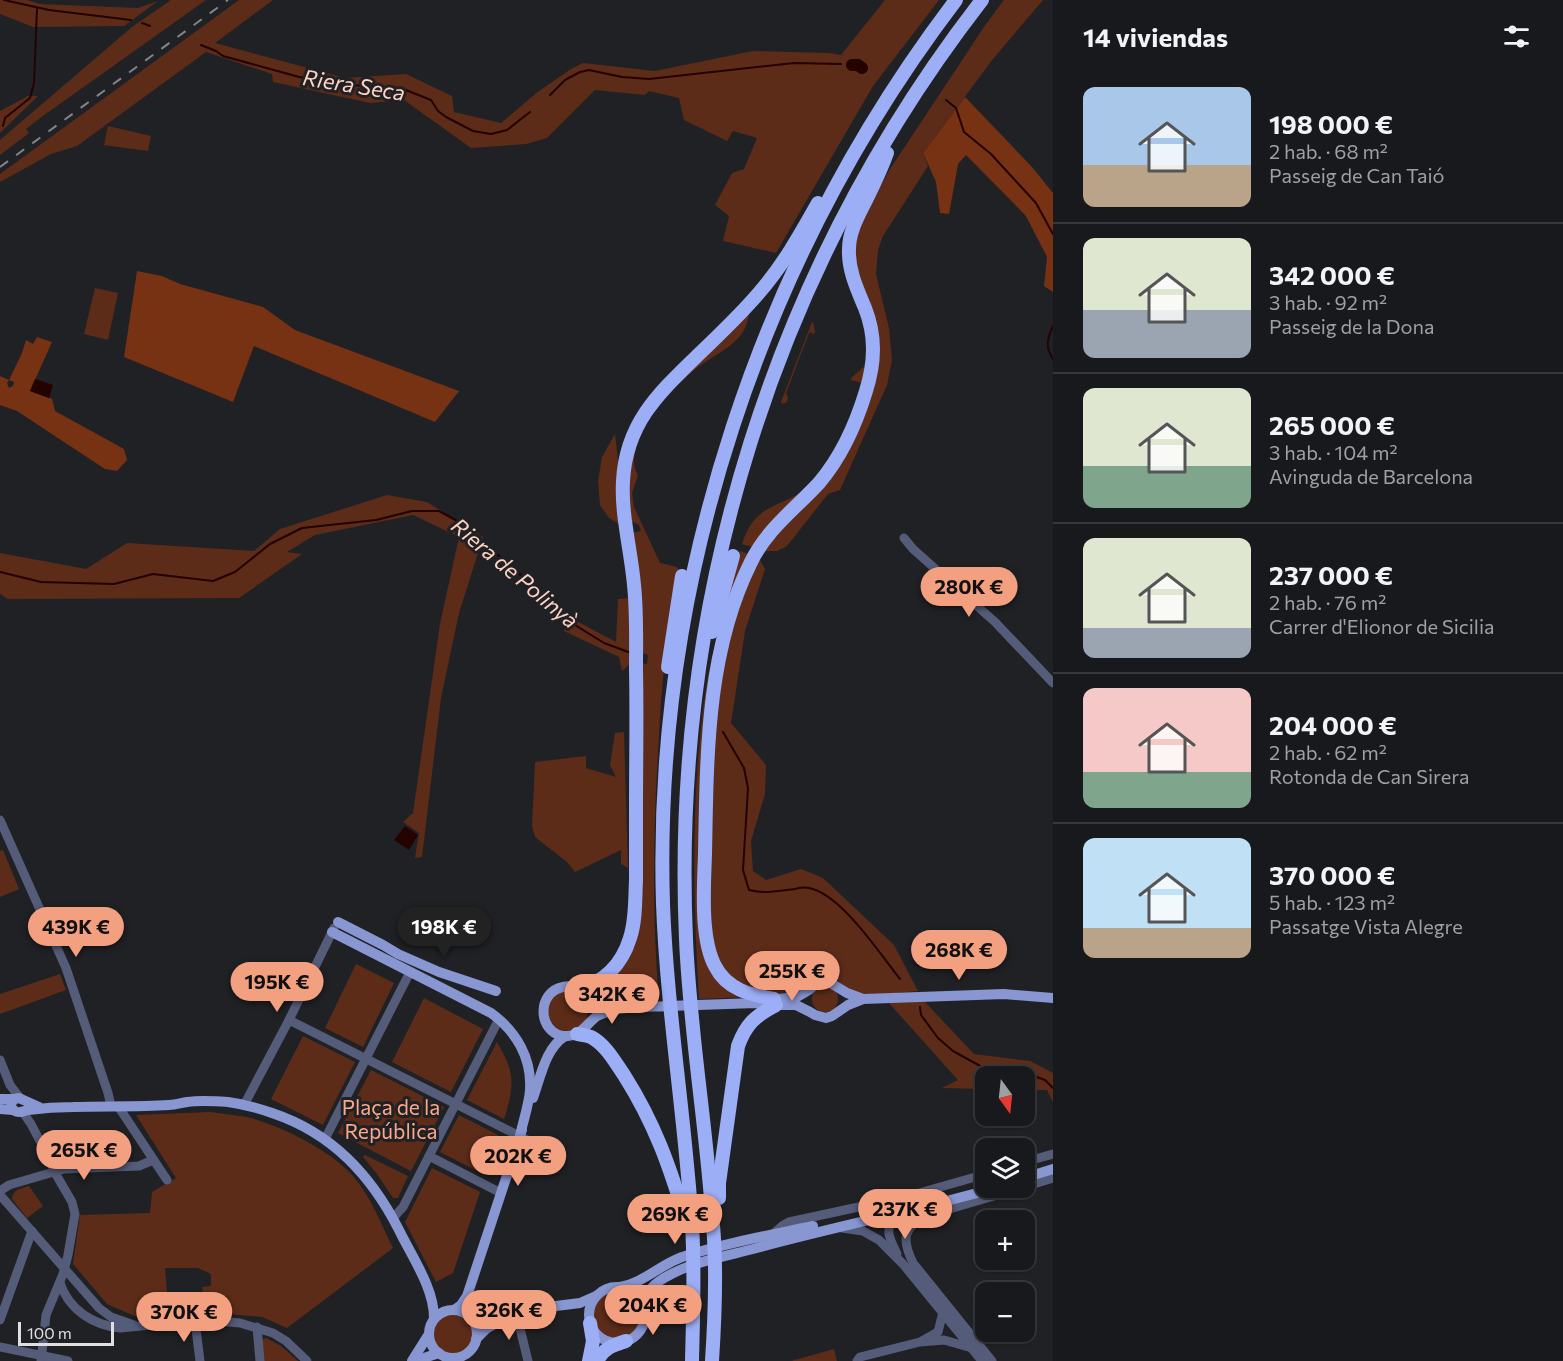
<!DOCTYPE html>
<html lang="es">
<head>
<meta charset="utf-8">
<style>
  body { margin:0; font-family:Commissioner,sans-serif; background:#212225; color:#f1f3f6; height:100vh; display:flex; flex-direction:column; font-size:22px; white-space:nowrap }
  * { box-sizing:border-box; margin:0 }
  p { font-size:20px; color:#9fa0a3 }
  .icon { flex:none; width:33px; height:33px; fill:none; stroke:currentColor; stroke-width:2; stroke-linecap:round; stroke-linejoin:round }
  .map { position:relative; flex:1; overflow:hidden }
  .sheet { display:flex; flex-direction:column; background:#18191c; width:510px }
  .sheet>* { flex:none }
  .needle { width:39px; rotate:165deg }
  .tools { position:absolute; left:975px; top:1066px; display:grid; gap:12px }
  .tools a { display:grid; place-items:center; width:60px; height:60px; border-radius:12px; background:#18191c; box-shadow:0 2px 4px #0004,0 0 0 2px #36383b; font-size:30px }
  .scale { position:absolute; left:18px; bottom:15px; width:96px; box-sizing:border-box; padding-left:6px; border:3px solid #e0e0e3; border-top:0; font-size:16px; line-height:21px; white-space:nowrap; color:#e0e0e3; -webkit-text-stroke:4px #202125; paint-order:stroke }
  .price { position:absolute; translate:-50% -51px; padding:0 14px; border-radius:21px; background:#f2a080; color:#111; font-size:20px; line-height:39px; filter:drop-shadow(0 2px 3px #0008) }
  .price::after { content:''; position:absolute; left:50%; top:36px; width:18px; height:14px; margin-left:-9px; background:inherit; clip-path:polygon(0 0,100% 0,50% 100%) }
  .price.active { background:#222; color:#fff }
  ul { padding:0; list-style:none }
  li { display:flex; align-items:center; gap:18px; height:150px; padding:0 30px }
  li+li { border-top:2px solid #36383b }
  li span { display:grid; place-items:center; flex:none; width:168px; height:120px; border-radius:12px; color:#555 }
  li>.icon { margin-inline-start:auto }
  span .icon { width:72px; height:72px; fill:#fffc; stroke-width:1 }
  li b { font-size:26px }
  h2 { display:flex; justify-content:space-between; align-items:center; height:72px; padding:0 30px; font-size:26px }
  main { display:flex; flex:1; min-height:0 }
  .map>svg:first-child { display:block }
  .green { fill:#5c2c19 }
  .forest { fill:#773113 }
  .water { fill:#230200 }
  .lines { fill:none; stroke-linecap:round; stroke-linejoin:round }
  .stream { stroke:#230200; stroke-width:2 }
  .river { stroke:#230200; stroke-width:12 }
  .minor { stroke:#545c79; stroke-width:9 }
  .major { stroke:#8896d2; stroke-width:10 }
  .highway { stroke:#9caef6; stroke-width:14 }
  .rail { stroke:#848488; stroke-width:2; stroke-dasharray:10 10; stroke-linecap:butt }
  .labels { text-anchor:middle; stroke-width:6; stroke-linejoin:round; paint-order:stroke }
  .park-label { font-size:21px; fill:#fca888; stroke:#202125 }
  .water-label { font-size:22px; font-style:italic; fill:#ffd3c3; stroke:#202125 }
</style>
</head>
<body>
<main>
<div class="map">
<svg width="1053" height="1361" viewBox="0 0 1053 1361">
  <rect width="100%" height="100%" fill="#202125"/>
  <g class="green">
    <path d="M0,0H27L40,4L138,8L158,1L124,26L33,27L0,14Z"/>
    <path d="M171,0H206L40,118L26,129L29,133L0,155V140L132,27Z"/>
    <path d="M239,0H273L215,43L345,78L406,74L452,96L454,112L501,123L539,91L571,69L583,63L655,71L753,51L829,53L841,55L885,0H939L873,86L776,253L723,241L729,216L715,205L732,173L744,169L757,138L733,131L727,141L684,120L679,98L649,91L645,95L595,90L547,138L526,144L471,148L404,100L370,103L273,82L272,74L206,52L77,146L51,154L0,182V174Z"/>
    <path d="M1004,0H1043L993,59L923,153L928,166L883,236L878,250L876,274L889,328L892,360L887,385L840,490L828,494L787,546L777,551H763L776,535L834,473L876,379L880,350L875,319L861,284L853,256L855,237L865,214L890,169L986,24Z"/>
    <path d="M28,96H38L0,133V111Z"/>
    <path d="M108,126L151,136L148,151L104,145Z"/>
    <path d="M95,288L118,293L108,340L84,334Z"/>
    <path d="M749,311C749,344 712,354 692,372C669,392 647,415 637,444C634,455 632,466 638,475L632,493L634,507L660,563L677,567L680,571C676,593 671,616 668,639C662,676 660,715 658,753C653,835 652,918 659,1000L649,1001L629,999L608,1000L601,999L591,992V989L627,954L640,663L647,664L648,655L640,652L631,533L641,531L639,525L633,522L630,524L626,511L630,453L652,406Z"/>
    <path d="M812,322H813L815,332L813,335L812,332L809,333L786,393L788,398L787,402L782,404L781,402Z"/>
    <path d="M868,360L871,362C861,405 845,450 814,483C794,504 770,522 756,548L742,544C757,497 786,511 812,482C838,454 850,419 863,383L851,380V378L866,365Z"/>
    <path d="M615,434L619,469L621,525L609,518L600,505L598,481L602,457Z"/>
    <path d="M387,495L427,502L483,537L459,613L441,698L422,857L415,858L419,833L403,822L413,813L440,624L459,537L413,515L315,535L287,552L302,554L239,598L8,599L0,594V553L86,569L127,543L254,551L280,529Z"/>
    <path d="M740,551L752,555L713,671L704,947L748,997L699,999C693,900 691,801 704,702C711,651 726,600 740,551Z"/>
    <path d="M759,558L765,569L745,631L731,723L766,765L765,794L751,841L753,871L766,880L801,869L823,878L894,945L918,991C903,992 869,997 855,992C845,988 838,978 828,977C811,976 812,984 800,990C783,998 744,990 731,978C724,972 718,964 716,955C704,911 711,848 713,801C714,758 714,713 722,670C730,631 743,595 759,558Z"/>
    <path d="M631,598L630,664L622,671L619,657L564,631L569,617L616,642L618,599Z"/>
    <path d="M624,732L628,868L621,864V850L575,872L567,862L535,837L532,826L535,762L586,756V768L616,777L610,765L615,733Z"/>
    <path d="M3,850L19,889L0,897V851Z"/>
    <path d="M356,964L394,983L363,1047L325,1028Z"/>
    <path d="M60,974L66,990L0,1014V994Z"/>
    <circle cx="825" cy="999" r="13"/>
    <circle cx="568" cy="1011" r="20"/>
    <path d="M424,998L483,1029L451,1092L392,1062Z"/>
    <path d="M924,1001L974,1054L1030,1061L1053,1073V1102L1047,1090H1025L1024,1077H986L985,1089L942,1088L958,1080L888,1002Z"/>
    <path d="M303,1036L355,1062L323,1125L271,1099Z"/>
    <path d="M497,1042C515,1073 515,1084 504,1119L467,1100Z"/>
    <path d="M371,1070L444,1107L411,1171L338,1133Z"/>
    <path d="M210,1112C222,1114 235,1115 247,1117C280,1125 330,1150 352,1175C371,1196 381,1224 393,1248L287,1328L262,1317L205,1312L202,1287L211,1286V1274L198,1268H165L169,1314L137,1317L107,1304L73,1264L80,1215L150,1213L152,1192L176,1178L136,1115Z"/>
    <path d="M459,1115L498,1135L485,1175L440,1152Z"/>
    <path d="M365,1155L408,1176L398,1198H393L377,1174L363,1157Z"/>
    <path d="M432,1168L480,1192L453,1273L436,1282L405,1222Z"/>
    <path d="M29,1186L43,1206L27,1218L12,1199C13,1189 20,1189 29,1186Z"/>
    <circle cx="617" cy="1314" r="28"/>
    <circle cx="453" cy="1334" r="24"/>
    <path d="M266,1338L281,1346L298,1361H263L261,1340Z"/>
    <path d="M834,1349L837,1361H791Z"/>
  </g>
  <g class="forest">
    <path d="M965,97L1032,167L1053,193V292L1044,286L1047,257L1026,216L966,155L958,164L949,214L940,213L936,182L923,153Z"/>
    <path d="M137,271L162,276L180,284L263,307L295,330L459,391L435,422L254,346L233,402L124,357Z"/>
    <path d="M37,337L52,342L30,391L52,399L55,411L124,449L127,460L117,471L105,469L17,411L0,405V376L9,380L7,383L9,388L13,386L14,382L9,380L22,353L26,340L33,344Z"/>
  </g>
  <g class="water">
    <path d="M35,379L53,385L49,398L30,391Z"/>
    <path d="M405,826L418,835L409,850L394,840Z"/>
  </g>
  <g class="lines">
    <g class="stream">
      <path d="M4,0L49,10L131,20"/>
      <path d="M142,23L150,26"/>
      <path d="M201,45L216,51L223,56L299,77L361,86L406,90L431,100L438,111L446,117L473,131L491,134L507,130L530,112"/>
      <path d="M550,95L565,80L580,72L589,70L622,77L649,79L794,63L841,64"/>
      <path d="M946,100L956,108L964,132L991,154L1036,203L1053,234"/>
      <path d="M3,126L5,118L30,98L34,83L37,8"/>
      <path d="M1053,326C1047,339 1045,347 1053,359"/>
      <path d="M0,572L41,582L114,584L153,574L213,581L235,572L270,544L302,528L376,520L412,511H439L461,523L523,577L562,617L604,643L631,653"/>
      <path d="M723,732L744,768L748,788L743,870L749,890C765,894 778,891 795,889C799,888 804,887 809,888C841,894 880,954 900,979"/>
      <path d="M920,1007L921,1015L938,1038L953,1051L991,1072L1031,1075L1045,1080L1053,1088"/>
    </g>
    <path class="river" d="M852,65H858L862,68"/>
    <g class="minor">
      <path d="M904,538L913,549L995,622L1053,683"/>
      <path d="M0,820L66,968L108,1093L111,1106"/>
      <path d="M289,1020L555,1154"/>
      <path d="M0,1060L10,1085L20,1098"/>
      <path d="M244,1105L289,1020L334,928"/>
      <path d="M118,1106L167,1180"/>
      <path d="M22,1111L31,1124L50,1160L54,1171L72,1202L75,1214L68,1255L63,1274L46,1315L41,1361"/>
      <path d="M325,1139L410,972"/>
      <path d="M429,1156L501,1193"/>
      <path d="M1024,1162L1053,1154"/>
      <path d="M1024,1187L1053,1178"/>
      <path d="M0,1191L9,1185L64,1169L139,1166L153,1160"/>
      <path d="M0,1195L99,1308L111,1317L134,1325"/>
      <path d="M393,1218L403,1207L499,1019"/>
      <path d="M842,1228L863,1231L879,1240L903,1264L982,1361"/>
      <path d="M773,1234L782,1226L789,1222L905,1197L986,1174"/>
      <path d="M897,1254C888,1236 883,1227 900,1213"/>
      <path d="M60,1283C69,1310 93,1325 120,1328L205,1320L240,1323L273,1333L286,1341L307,1361"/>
      <path d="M517,1316L528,1361"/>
      <path d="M0,1320L32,1231"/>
      <path d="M195,1321L200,1361"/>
      <path d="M257,1327L260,1361"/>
      <path d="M922,1341L938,1332L943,1312"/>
      <path d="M0,1347L68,1361"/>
      <path d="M857,1361L860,1357L920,1342L944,1340L972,1348"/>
      <path d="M992,1361L913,1263C901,1238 903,1227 929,1215L1021,1188"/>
    </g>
    <g class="major">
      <path d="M338,922L383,945L398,954L439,972L496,991"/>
      <path d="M332,932L491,1013C516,1031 532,1058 530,1090C529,1105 523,1121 520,1136"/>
      <path d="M777,999L797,997L809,990L817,983L823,981L829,982L847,993L863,999"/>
      <path d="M625,1008C616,1007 606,1006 598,1003C584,998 581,983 563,987C537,992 537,1031 563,1036C580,1038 586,1024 597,1016C603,1013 608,1012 614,1010C632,1006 651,1007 669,1006C698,1005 727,1004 756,1003L776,1005H796L810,1012L815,1015L826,1018L832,1016L848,1005L863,999L1004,994L1053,998"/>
      <path d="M533,1098C541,1076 545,1049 565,1036"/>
      <path d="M0,1099H14L19,1098L39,1107"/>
      <path d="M14,1099C11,1103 9,1108 15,1111C19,1114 23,1111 28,1110C43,1108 58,1107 73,1107C105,1106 137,1107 169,1105C175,1105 181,1103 187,1102C200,1100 215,1101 228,1102C243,1104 258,1108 272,1113C332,1133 371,1175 399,1230C412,1257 434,1288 434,1318"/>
      <path d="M0,1109L13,1110"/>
      <path d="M1024,1178L1053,1169"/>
      <path d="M620,1287C643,1283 660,1265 682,1257C725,1243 770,1235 813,1226"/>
      <circle cx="617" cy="1315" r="28"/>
      <path d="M454,1310L461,1305L467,1296L522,1130"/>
      <path d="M644,1310C646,1298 648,1289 658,1282C685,1263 722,1257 753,1249C833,1227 915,1211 995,1188"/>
      <circle cx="453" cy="1334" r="24"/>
      <path d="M476,1339L486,1329L502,1320L548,1307L580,1303L596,1296"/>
      <path d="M412,1361L429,1334"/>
      <path d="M415,1361L439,1353"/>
    </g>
    <g class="highway">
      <path d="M712,632L733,556"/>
      <path d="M668,667L682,576"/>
      <path d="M577,988C604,984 622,964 630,938C636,920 635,899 636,880C636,856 636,831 636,807C636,762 637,716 636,671C636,642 637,613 634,585C631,550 621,515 623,481C626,423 659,393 697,356C718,336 739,316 758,294C782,267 800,235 818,203"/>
      <path d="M774,999C751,995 727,990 715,966C700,938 704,886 705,854C707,755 706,652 751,562C767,529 795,509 819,483C842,456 856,424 866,391C875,362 876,336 865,308C857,289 848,270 849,249C849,230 860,213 868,196C875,182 882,167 887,153"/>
      <path d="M577,1034C582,1035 586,1035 591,1037C606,1045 615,1062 624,1075C655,1124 670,1167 686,1221"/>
      <path d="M719,1198V1183L738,1046C746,1024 755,1016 776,1005"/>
      <path d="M589,1361L593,1341L590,1323"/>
      <path d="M597,1361C604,1348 613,1345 626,1341"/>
      <path d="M692,1361C693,1316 695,1270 692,1225C685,1117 667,1011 663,904C653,582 761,256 956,0"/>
      <path d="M712,1361C715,1316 717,1270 713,1225C707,1129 690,1035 686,939C671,600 774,268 982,0"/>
    </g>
    <path class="rail" d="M0,167L228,0"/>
  </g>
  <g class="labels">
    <g class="park-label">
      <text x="391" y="1115">Plaça de la<tspan x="391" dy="24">República</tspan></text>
    </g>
    <g class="water-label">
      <text transform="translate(354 85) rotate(9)" y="8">Riera Seca</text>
      <text transform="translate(515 573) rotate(40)" y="8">Riera de Polinyà</text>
    </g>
  </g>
</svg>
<div class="tools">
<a><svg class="needle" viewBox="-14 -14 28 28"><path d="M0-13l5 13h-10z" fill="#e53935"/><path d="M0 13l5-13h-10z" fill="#9fa0a3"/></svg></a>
<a><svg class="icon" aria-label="layers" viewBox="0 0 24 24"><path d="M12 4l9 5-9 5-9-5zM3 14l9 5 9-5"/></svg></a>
<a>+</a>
<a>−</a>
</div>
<div class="scale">100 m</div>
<b class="price" style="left:969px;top:618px">280K €</b>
<b class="price" style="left:76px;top:958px">439K €</b>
<b class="price active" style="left:444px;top:958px">198K €</b>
<b class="price" style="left:959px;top:981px">268K €</b>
<b class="price" style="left:792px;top:1002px">255K €</b>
<b class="price" style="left:277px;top:1013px">195K €</b>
<b class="price" style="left:612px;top:1025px">342K €</b>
<b class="price" style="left:84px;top:1181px">265K €</b>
<b class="price" style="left:518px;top:1187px">202K €</b>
<b class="price" style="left:905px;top:1240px">237K €</b>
<b class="price" style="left:675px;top:1245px">269K €</b>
<b class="price" style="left:653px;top:1336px">204K €</b>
<b class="price" style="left:509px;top:1341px">326K €</b>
<b class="price" style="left:184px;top:1343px">370K €</b>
</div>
<section class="sheet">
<h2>14 viviendas<svg class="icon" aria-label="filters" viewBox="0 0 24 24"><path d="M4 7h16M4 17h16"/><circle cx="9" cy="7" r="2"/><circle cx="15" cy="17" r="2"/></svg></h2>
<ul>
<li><span style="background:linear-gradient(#a9c7e8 65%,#b9a48a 0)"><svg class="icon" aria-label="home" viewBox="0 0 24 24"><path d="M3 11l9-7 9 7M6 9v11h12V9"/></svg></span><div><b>198 000 €</b><p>2 hab. · 68 m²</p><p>Passeig de Can Taió</p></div></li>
<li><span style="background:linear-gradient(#dfe7d0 60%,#9aa5b1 0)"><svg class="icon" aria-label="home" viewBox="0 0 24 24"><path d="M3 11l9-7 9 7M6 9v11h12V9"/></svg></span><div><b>342 000 €</b><p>3 hab. · 92 m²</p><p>Passeig de la Dona</p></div></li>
<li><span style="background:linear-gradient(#dfe7d0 65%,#7fa58c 0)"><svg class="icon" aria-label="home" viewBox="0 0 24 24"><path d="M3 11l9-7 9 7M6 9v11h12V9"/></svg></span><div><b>265 000 €</b><p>3 hab. · 104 m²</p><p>Avinguda de Barcelona</p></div></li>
<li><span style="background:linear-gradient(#dfe7d0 75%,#9aa5b1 0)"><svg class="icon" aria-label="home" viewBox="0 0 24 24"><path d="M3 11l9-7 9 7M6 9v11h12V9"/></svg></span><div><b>237 000 €</b><p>2 hab. · 76 m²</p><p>Carrer d'Elionor de Sicilia</p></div></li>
<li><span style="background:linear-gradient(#f6c9c9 70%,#7fa58c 0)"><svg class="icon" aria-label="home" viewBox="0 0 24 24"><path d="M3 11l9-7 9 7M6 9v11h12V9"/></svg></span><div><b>204 000 €</b><p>2 hab. · 62 m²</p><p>Rotonda de Can Sirera</p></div></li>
<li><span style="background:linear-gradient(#bfe0f5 75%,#b9a48a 0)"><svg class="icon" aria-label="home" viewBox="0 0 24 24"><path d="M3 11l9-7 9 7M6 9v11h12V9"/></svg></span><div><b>370 000 €</b><p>5 hab. · 123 m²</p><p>Passatge Vista Alegre</p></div></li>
</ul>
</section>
</main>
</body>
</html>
